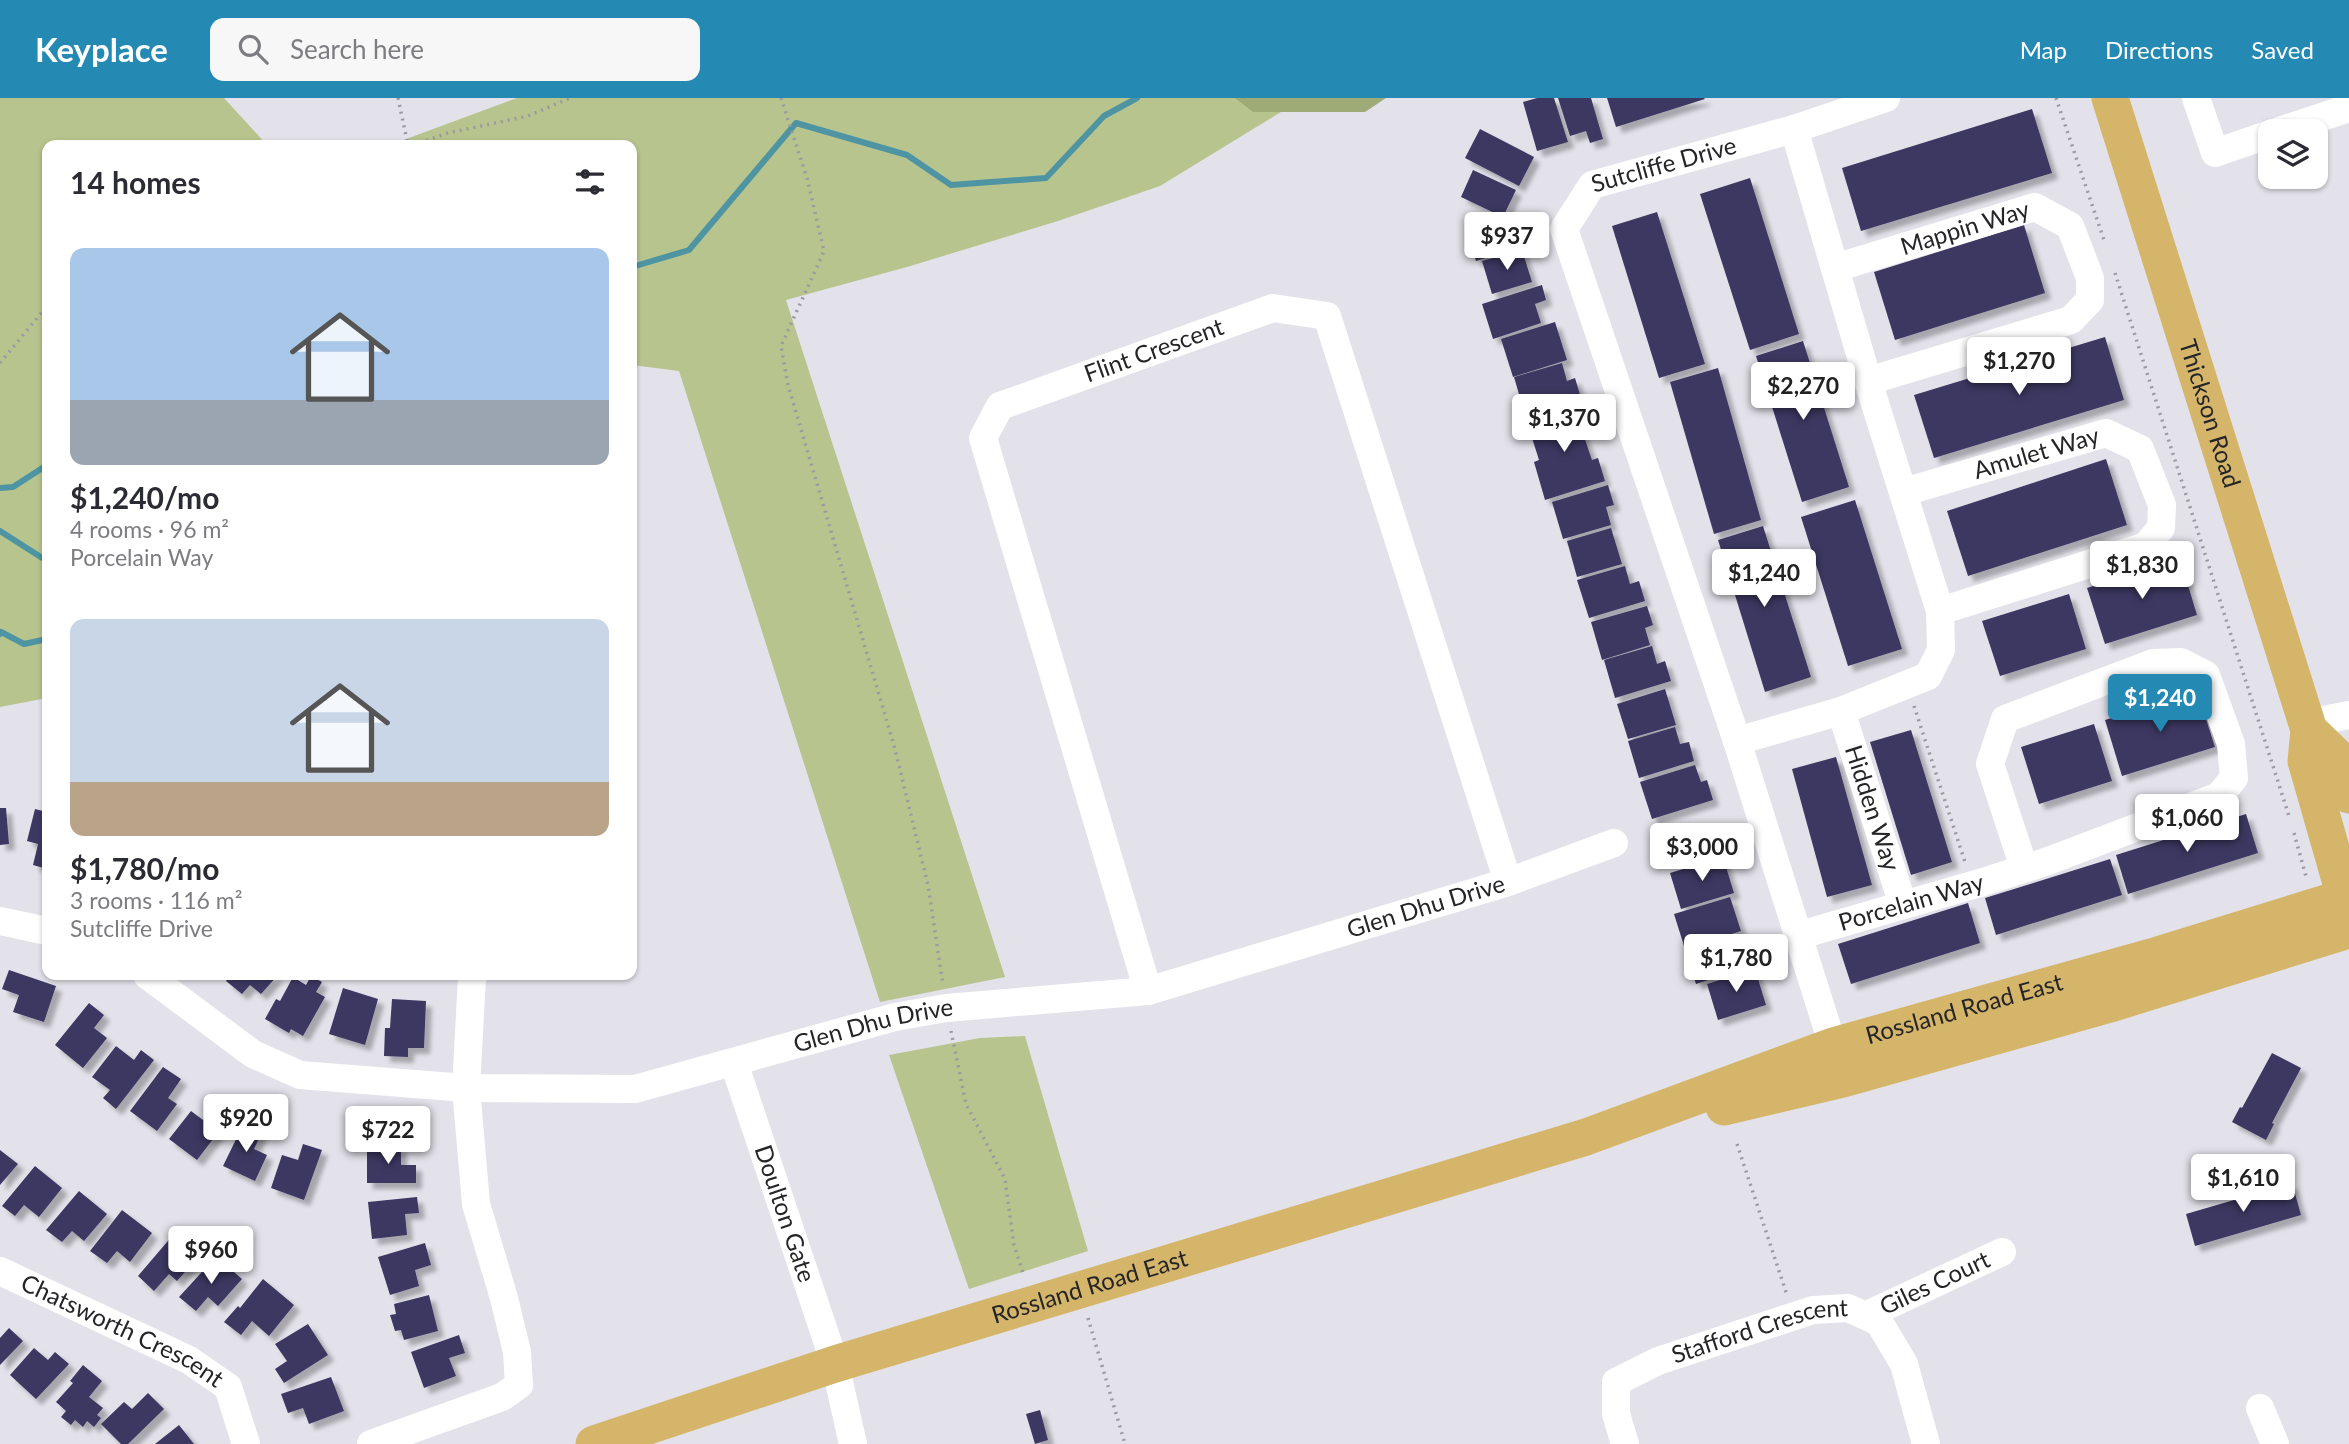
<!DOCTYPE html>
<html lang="en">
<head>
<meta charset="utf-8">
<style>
  body { margin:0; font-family:Lato,sans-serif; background:#f7f7f7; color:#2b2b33; height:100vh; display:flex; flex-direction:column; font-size:26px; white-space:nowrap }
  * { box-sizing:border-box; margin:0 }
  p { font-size:23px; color:#7c7c81 }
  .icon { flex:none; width:38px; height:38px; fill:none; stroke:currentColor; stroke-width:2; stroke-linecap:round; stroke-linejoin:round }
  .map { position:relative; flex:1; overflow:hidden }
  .details { position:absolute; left:42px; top:42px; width:595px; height:840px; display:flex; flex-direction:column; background:#fff; border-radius:14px; box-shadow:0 2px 5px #0004 }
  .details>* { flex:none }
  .buttons { position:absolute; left:2258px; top:21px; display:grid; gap:14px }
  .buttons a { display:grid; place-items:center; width:70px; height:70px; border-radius:14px; background:#fff; box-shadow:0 2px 5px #0004; font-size:35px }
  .price { position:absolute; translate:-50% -60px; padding:0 16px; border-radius:7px; background:#fff; color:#222; font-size:23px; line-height:46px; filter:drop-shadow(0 2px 4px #0008) }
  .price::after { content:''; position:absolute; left:50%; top:42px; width:21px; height:16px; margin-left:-10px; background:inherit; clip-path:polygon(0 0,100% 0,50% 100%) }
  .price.selected { background:#258ab3; color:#fff }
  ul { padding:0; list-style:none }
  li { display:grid; align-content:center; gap:14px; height:371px; padding:0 28px }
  li span { display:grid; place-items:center; height:217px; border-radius:14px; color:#555 }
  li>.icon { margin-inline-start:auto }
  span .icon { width:126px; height:126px; fill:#fffc; stroke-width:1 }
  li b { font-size:30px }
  h2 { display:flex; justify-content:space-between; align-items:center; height:84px; padding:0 28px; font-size:30px }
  header { display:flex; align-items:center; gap:42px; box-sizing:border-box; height:98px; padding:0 35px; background:#258ab3; color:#fff }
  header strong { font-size:33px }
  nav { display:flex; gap:38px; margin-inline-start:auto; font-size:24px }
  .search { width:490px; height:63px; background:#f7f7f7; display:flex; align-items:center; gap:18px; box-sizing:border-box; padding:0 24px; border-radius:14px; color:#7c7c81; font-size:26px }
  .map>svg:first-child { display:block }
  .green { fill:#b7c48e }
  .forest { fill:#9fab76 }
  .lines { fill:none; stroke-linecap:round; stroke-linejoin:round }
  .stream { stroke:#4e94a2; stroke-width:6 }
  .building { fill:#3e3762; filter:url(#shadow) }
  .path { stroke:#9a9aa0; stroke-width:3.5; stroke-dasharray:2 5; stroke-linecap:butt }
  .minor { stroke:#fff; stroke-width:28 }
  .major { stroke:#d4b56a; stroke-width:37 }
  .labels { text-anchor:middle; stroke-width:7; stroke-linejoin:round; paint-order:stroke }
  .street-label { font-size:24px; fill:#252528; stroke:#fff }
</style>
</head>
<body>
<header>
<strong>Keyplace</strong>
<div class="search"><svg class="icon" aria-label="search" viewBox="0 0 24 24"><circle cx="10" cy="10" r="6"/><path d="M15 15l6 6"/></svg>Search here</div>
<nav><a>Map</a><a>Directions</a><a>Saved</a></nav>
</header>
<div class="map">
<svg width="2349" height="1346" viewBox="0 0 2349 1346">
  <defs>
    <filter id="shadow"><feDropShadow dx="6" dy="6" stdDeviation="2" flood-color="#0004"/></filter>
  </defs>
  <rect width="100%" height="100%" fill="#e3e2ea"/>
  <g class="green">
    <path d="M0,0H224L267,47H47V600L0,609Z"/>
    <path d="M517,0H1304L1160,88L1058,123L907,169L786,202L1005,879L880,904L679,273L632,267V47H390Z"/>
    <path d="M1025,938L1088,1153L969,1191L889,957L980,940Z"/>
  </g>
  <path class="forest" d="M1235,0H1386L1365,14H1253Z"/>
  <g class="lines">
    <g class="stream">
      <path d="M632,169L689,152L796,25L907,57L951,87L1046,80L1104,18L1137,0"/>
      <path d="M0,390L13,389L47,367"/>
      <path d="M0,433L47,463"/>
      <path d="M0,536L1,534L24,546L47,541"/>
    </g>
  </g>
  <g class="building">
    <path d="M1537,0H1554L1568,44L1537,53L1523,4Z"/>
    <path d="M1558,0H1591L1603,41L1590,45L1586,33L1570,38Z"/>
    <path d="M1607,0H1704L1705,1L1616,29Z"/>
    <path d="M2032,11L2052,75L1861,133L1842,70Z"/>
    <path d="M1480,31L1534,59L1519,88L1465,60Z"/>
    <path d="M1473,72L1516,92L1503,119L1461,99Z"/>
    <path d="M1750,80L1799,236L1750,252L1700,96Z"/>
    <path d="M1657,114L1705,266L1659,280L1612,128Z"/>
    <path d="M1514,120L1523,148L1476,163L1467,134Z"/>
    <path d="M2024,127L2045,195L1895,242L1874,174Z"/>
    <path d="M1522,152L1532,184L1492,196L1482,163Z"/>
    <path d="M1542,187L1546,202L1535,206L1541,225L1493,241L1482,206Z"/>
    <path d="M1555,224L1567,262L1513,279L1501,241Z"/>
    <path d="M2105,239L2124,302L1934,360L1914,297Z"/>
    <path d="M1803,243L1849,389L1802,404L1756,258Z"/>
    <path d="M1562,265L1567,283L1575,280L1581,300L1525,317L1514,279Z"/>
    <path d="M1718,270L1761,422L1714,436L1670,284Z"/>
    <path d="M1583,308L1589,327L1581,330L1592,362L1598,360L1605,383L1545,402L1534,364L1539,362L1527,324Z"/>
    <path d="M2106,361L2127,427L1968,478L1947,413Z"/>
    <path d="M1608,387L1614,407L1606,409L1611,427L1563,441L1552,404Z"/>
    <path d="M1855,402L1902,551L1848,568L1801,419Z"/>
    <path d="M1763,428L1811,579L1765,594L1718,442Z"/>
    <path d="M1611,430L1622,466L1577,479L1567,443Z"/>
    <path d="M2180,461L2197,517L2105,546L2087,490Z"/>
    <path d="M1625,468L1630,486L1639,483L1645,503L1589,520L1577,482Z"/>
    <path d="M2069,496L2086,551L2000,578L1982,523Z"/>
    <path d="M1647,508L1653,527L1645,530L1650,547L1602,562L1591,524Z"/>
    <path d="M1652,548L1657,566L1665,563L1671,583L1615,600L1604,562Z"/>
    <path d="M1665,591L1676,627L1628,641L1617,606Z"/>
    <path d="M2197,593L2215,649L2122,678L2105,622Z"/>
    <path d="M2094,626L2112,683L2039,706L2021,649Z"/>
    <path d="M1675,629L1680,646L1689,644L1694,663L1639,680L1628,643Z"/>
    <path d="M1911,632L1952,764L1911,777L1870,644Z"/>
    <path d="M1836,659L1872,787L1827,799L1792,671Z"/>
    <path d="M1695,667L1701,684L1707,682L1713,702L1652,721L1640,684Z"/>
    <path d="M0,710H6L9,746L0,747Z"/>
    <path d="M35,711L47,714V771L33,767L38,746L27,743Z"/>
    <path d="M2246,716L2258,755L2128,796L2116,757Z"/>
    <path d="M1723,759L1734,795L1681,811L1670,775Z"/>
    <path d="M2110,761L2122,797L1996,837L1985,800Z"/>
    <path d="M1730,799L1741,833L1685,851L1674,816Z"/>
    <path d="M1968,805L1980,845L1851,886L1838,846Z"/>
    <path d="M1750,837L1754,849L1746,852L1751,868L1696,886L1687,857Z"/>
    <path d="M1755,871L1766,907L1718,922L1707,886Z"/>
    <path d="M9,872L56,888L44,924L13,914L19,897L2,891Z"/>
    <path d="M231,877H278L261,896L250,887L242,896L226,883Z"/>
    <path d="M311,878L322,884L316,894L325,899L303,938L291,931L289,935L265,921L276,901L280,903L293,879L306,887Z"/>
    <path d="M343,890L378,901L365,947L329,936Z"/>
    <path d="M392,901L426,903L424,950H408V959L384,958L385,930H390Z"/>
    <path d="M89,905L104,917L94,930L107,940L83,970L55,947Z"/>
    <path d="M116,948L134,962L141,952L154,962L116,1011L103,1000L110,992L92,979Z"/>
    <path d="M2272,955L2301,970L2272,1025L2274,1026L2266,1042L2232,1024L2240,1009L2242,1010Z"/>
    <path d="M163,969L181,981L168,1000L177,1006L157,1033L130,1013Z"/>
    <path d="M214,1008L229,1020L197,1062L169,1041L191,1013L203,1022Z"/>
    <path d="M244,1025L262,1034L254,1051L267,1057L255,1083L223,1068Z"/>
    <path d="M303,1046L322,1052L304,1102L271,1090L282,1057L298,1062Z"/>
    <path d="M367,1048H401V1067H416V1085H367Z"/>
    <path d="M0,1052L18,1066L0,1087Z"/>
    <path d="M35,1068L62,1090L39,1119L24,1107L15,1118L2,1108Z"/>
    <path d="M2292,1085L2301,1117L2195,1148L2186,1116Z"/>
    <path d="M79,1093L107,1116L84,1143L72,1133L62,1144L46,1132Z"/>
    <path d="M417,1099L419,1115L405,1116L407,1137L372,1141L368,1104Z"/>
    <path d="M122,1112L152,1135L130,1164L117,1153L107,1165L90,1153Z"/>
    <path d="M173,1137L198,1159L177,1183L169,1176L154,1193L138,1178Z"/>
    <path d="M425,1145L431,1167L415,1172L419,1188L390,1197L378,1159Z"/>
    <path d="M221,1163L242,1181L218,1208L208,1199L196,1213L179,1199L211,1164L216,1168Z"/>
    <path d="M263,1181L294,1207L269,1238L252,1223L241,1237L224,1224L238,1208L240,1210Z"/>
    <path d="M429,1197L438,1233L404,1242L401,1232L395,1233L390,1217L396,1216L394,1206Z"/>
    <path d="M308,1226L328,1257L284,1285L275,1271L287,1263L275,1246Z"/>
    <path d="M9,1230L23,1243L0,1267V1240Z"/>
    <path d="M459,1237L465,1255L449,1260L456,1278L424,1290L411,1254Z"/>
    <path d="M34,1250L48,1262L55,1254L69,1266L36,1301L10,1277Z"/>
    <path d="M83,1267L102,1283L89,1299L103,1310L97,1317L101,1320L94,1329L87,1323L83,1329L75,1322L71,1327L61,1319L66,1313L56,1304L73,1285L70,1283Z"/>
    <path d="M331,1279L344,1313L309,1326L303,1310L288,1315L281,1296Z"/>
    <path d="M148,1295L164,1311L128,1346H121L101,1326L124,1304L132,1311Z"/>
    <path d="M1040,1312L1048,1342L1035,1346L1026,1316Z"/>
    <path d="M179,1327L194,1346H155Z"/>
  </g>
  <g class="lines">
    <g class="path">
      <path d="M398,0L408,47"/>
      <path d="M781,0L807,80L824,153L781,248L788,287L895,651L928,787L943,887"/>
      <path d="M2056,0L2105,145"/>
      <path d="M413,47L448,35L528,18L570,0"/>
      <path d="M2115,175L2289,718"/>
      <path d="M0,265L47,208"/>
      <path d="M1914,608L1965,764"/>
      <path d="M2294,735L2307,782"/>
      <path d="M951,933L966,1006L1005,1081L1014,1147L1024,1178"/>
      <path d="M1737,1046L1787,1197"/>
      <path d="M1088,1220L1125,1346"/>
    </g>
    <g class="minor">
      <path d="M2196,0L2215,55L2270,36"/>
      <path d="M2279,33L2349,10"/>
      <path id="s1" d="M1835,170L2035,109L2070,128L2090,180V202L2071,222L1868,283"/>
      <path id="s2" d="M1904,394L2106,335L2140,351L2162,407L2161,430L2146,448L1940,513"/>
      <path id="s3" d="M1841,613L1903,807"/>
      <path d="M2307,625L2349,617"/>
      <path d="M1737,643L1841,613L1928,578L1941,552L1940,513L1868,283L1794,31"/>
      <path d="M0,823L47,833"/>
      <path id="s4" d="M1797,838L1983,784L2048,763L2219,698L2234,680L2231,646L2206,577L2181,564L2153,565L2005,621L1990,666L2024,770"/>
      <path id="s5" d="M147,877L253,956L300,977L466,990L635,991L895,919L946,910L1148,893L1508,784L1614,745"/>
      <path id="s6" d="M1148,893L983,340L1000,308L1273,210L1327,218L1508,784"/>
      <path id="s7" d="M1833,948L1737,643L1564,131L1592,87L1794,31L1886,0"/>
      <path id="s8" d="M734,965L835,1266L853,1346"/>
      <path id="s9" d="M0,1173L189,1262L228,1289L246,1346"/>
      <path id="s10" d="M1867,1217L2002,1154"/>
      <path d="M2260,1310L2275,1346"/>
      <path d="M371,1346L502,1299L519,1287L517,1254L504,1200L476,1106L466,990L472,879L474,877"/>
      <path id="s11" d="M1625,1346L1616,1316V1284L1658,1263L1813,1212L1848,1210L1879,1224L1904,1266L1926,1346"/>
    </g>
    <g class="major">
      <path id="s12" d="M2110,0L2309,632L2306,663L2349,813"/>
      <path d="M2309,632L2336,658L2349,697"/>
      <path d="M1724,1009L1843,981L2110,906L2349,832"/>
      <path id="s13" d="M594,1346L835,1266L1586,1039L1833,948L2158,857L2349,798"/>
    </g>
  </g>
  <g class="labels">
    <g class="street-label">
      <text dy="8" stroke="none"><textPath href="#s7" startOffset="987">Sutcliffe Drive</textPath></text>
      <text dy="8" stroke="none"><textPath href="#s1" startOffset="136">Mappin Way</textPath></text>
      <text dy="8" stroke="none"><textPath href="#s6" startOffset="777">Flint Crescent</textPath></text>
      <text dy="8" stroke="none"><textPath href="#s12" startOffset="331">Thickson Road</textPath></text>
      <text dy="8" stroke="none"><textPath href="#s2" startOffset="138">Amulet Way</textPath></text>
      <text dy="8" stroke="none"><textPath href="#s3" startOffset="102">Hidden Way</textPath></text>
      <text dy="8" stroke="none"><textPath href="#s4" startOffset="119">Porcelain Way</textPath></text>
      <text dy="8" stroke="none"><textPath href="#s5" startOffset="1334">Glen Dhu Drive</textPath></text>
      <text dy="8" stroke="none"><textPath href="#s13" startOffset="1438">Rossland Road East</textPath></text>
      <text dy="8" stroke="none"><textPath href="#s5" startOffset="766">Glen Dhu Drive</textPath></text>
      <text dy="8" stroke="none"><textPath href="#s8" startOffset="159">Doulton Gate</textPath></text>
      <text dy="8" stroke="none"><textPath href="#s10" startOffset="75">Giles Court</textPath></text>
      <text dy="8" stroke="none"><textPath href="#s13" startOffset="520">Rossland Road East</textPath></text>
      <text dy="8" stroke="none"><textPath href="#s9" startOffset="136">Chatsworth Crescent</textPath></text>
      <text dy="8" stroke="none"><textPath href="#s11" startOffset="217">Stafford Crescent</textPath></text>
    </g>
  </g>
</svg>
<div class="buttons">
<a><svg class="icon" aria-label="layers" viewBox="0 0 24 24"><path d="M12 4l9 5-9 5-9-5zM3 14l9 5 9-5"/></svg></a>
</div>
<b class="price" style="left:1507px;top:174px">$937</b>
<b class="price" style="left:2019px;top:299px">$1,270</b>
<b class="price" style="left:1803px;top:324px">$2,270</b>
<b class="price" style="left:1564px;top:356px">$1,370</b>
<b class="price" style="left:2142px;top:503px">$1,830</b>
<b class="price" style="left:1764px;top:511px">$1,240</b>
<b class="price selected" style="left:2160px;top:636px">$1,240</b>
<b class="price" style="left:2187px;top:756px">$1,060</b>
<b class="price" style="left:1702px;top:785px">$3,000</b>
<b class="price" style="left:1736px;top:896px">$1,780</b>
<b class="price" style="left:246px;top:1056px">$920</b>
<b class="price" style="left:388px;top:1068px">$722</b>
<b class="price" style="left:2243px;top:1116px">$1,610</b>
<b class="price" style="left:211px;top:1188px">$960</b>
<section class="details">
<h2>14 homes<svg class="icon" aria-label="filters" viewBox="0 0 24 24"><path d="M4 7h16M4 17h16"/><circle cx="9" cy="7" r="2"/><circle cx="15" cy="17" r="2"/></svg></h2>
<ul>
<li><span style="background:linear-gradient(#a9c7e8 70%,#9aa5b1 0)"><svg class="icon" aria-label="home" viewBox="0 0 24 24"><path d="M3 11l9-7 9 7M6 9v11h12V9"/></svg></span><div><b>$1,240/mo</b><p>4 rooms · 96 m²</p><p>Porcelain Way</p></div></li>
<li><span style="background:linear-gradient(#c9d6e8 75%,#b9a48a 0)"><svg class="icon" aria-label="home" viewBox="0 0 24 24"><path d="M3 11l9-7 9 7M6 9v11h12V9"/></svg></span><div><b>$1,780/mo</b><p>3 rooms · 116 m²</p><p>Sutcliffe Drive</p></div></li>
</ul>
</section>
</div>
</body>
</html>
